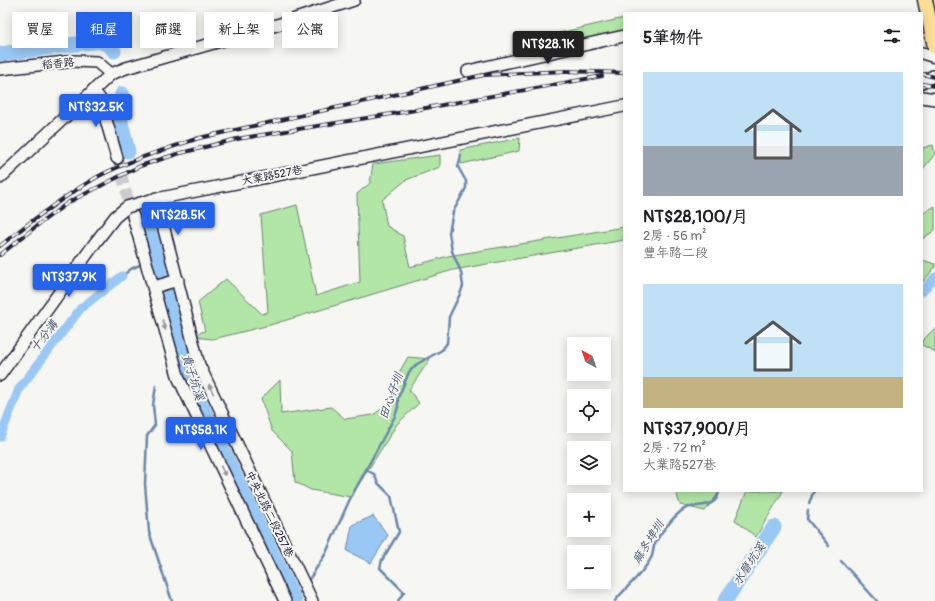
<!DOCTYPE html>
<html lang="zh-TW">
<head>
<meta charset="utf-8">
<style>
  body { margin:0; font-family:Pangolin,"LXGW WenKai TC",sans-serif; background:#f6f6f6; color:#202124; height:100vh; display:flex; flex-direction:column; font-size:15px; white-space:nowrap }
  * { box-sizing:border-box; margin:0 }
  p { font-size:13px; color:#757577 }
  .icon { flex:none; width:22px; height:22px; fill:none; stroke:currentColor; stroke-width:2; stroke-linecap:round; stroke-linejoin:round }
  .map { position:relative; flex:1; overflow:hidden }
  .sheet { position:absolute; left:623px; top:12px; width:300px; height:480px; display:flex; flex-direction:column; background:#fff; border-radius:0px; box-shadow:0 2px 10px #0003 }
  .sheet>* { flex:none }
  .banner { position:absolute; left:12px; top:12px; width:380px; height:36px; display:flex; gap:8px }
  .needle { width:26px; rotate:320deg }
  .controls { position:absolute; left:567px; top:337px; display:grid; gap:8px }
  .controls a { display:grid; place-items:center; width:44px; height:44px; border-radius:0px; background:#fff; box-shadow:0 2px 10px #0003; font-size:20px }
  .price { position:absolute; translate:-50% -34px; padding:0 9px; border-radius:4px; background:#2563eb; color:#fff; font-size:13px; line-height:26px; filter:drop-shadow(0 1px 2px #0008) }
  .price::after { content:''; position:absolute; left:50%; top:24px; width:12px; height:9px; margin-left:-6px; background:inherit; clip-path:polygon(0 0,100% 0,50% 100%) }
  .price.current { background:#222; color:#fff }
  ul { padding:0; list-style:none }
  li { display:grid; align-content:center; gap:8px; height:212px; padding:0 20px }
  li span { display:grid; place-items:center; height:124px; border-radius:0px; color:#555 }
  li>.icon { margin-inline-start:auto }
  span .icon { width:72px; height:72px; fill:#fffc; stroke-width:1 }
  li b { font-size:17px }
  h2 { display:flex; justify-content:space-between; align-items:center; height:48px; padding:0 20px; font-size:17px }
  .chip { padding:0 14px; border-radius:0px; background:#fff; box-shadow:0 2px 10px #0003; font-size:14px; line-height:36px }
  .chip.current { background:#2563eb; color:#fff }
  .map>svg:first-child { display:block }
  .green { fill:#b2e6a7; stroke:#6a8471 }
  .water { fill:#9ac8f5; stroke:#6a86ab }
  .lines { fill:none; stroke-linecap:round; stroke-linejoin:round }
  .stream { stroke:#6a86ab; stroke-width:2.5 }
  .canal { stroke:#9ac8f5; stroke-width:9 }
  .river { stroke:#9ac8f5; stroke-width:15 }
  .minor-tunnel { stroke:#cccccd; stroke-width:11; stroke-dasharray:11 5.5; stroke-linecap:butt }
  .minor-casing { stroke:#22223b; stroke-width:14 }
  .major-casing { stroke:#22223b; stroke-width:17 }
  .minor { stroke:#f6f6f2; stroke-width:11 }
  .major { stroke:#fdde96; stroke-width:14 }
  .rail-casing { stroke:#22223b; stroke-width:4 }
  .rail { stroke:#f6f6f2; stroke-width:2.5; stroke-dasharray:8; stroke-linecap:butt }
  .minor-bridge-casing { stroke:#22223b; stroke-width:14; stroke-linecap:butt }
  .minor-bridge { stroke:#f6f6f2; stroke-width:11 }
  .oneway { fill:#9797a0 }
  .labels { text-anchor:middle; stroke-width:4; stroke-linejoin:round; paint-order:stroke }
  .street-label { font-size:11px; fill:#22223b; stroke:#f6f6f2 }
  .water-label { font-size:12px; font-style:italic; fill:#465473; stroke:#f6f6f2 }
</style>
</head>
<body>
<div class="map">
<svg width="935" height="601" viewBox="0 0 935 601">
  <rect width="100%" height="100%" fill="#f6f6f2"/>
  <filter id="ink" filterUnits="userSpaceOnUse"><feTurbulence type="fractalNoise" baseFrequency=".025" numOctaves="2"/><feDisplacementMap in="SourceGraphic" scale="8" xChannelSelector="R" yChannelSelector="G"/><feConvolveMatrix kernelMatrix="1 2 1 2 8 2 1 2 1" color-interpolation-filters="sRGB"/></filter>
  <g filter="url(#ink)">
    <g class="green">
      <path d="M624,18V33L523,56L520,42Z"/>
      <path d="M520,138L519,151L461,164L460,150Z"/>
      <path d="M933,145L935,154L922,170V148Z"/>
      <path d="M440,155V167L406,180L382,200L387,226L403,236L410,267L448,256L624,227V240L453,270L270,325L213,339L203,338L196,334L205,331L198,302L226,279L262,314L268,312L261,215L297,205L316,296L360,282L357,194L370,183L373,164Z"/>
      <path d="M935,206V230L922,239V214Z"/>
      <path d="M922,260L935,264V267L922,283Z"/>
      <path d="M935,328V352L922,345V341Z"/>
      <path d="M408,357L430,359L409,390L419,403L397,424L351,497L311,490L295,482L292,451L272,431L261,399L280,380L281,414L331,407L345,419L373,415L393,401V383Z"/>
      <path d="M676,491H720L705,511L680,505Z"/>
      <path d="M747,491H783L756,537L735,520Z"/>
    </g>
    <path class="water" d="M373,516L388,535L371,563L347,551L352,525Z"/>
    <g class="lines">
      <g class="stream">
        <path d="M149,261L157,257"/>
        <path d="M122,276L131,269L142,264"/>
        <path d="M156,386L153,405L155,425L147,436L145,484L149,532L172,601"/>
        <path d="M366,470L374,474L378,483L391,496L399,532L382,560L380,568L404,592L398,601"/>
        <path d="M809,503L814,491"/>
        <path d="M808,510L807,519L829,546"/>
        <path d="M841,561L877,601"/>
        <path d="M307,583L326,553L349,501L395,416L398,407V398L409,372L417,364L442,350L447,343L449,317L460,294L463,286L461,272L452,251L449,233L453,212L466,188V181L458,167L461,155"/>
        <path d="M294,599L303,588"/>
        <path d="M615,601C626,587 643,574 651,558C653,555 653,550 654,546C658,535 671,520 680,512C692,500 716,513 719,491"/>
      </g>
      <g class="canal">
        <path d="M922,292L935,277"/>
        <path d="M0,437L19,389L81,308L122,276"/>
      </g>
      <g class="river">
        <path d="M0,54L99,41L109,45L114,51"/>
        <path d="M122,94L119,114L128,151"/>
        <path d="M144,210L199,400L295,601"/>
        <path d="M725,601L774,527"/>
      </g>
      <path class="minor-tunnel" d="M117,158L132,214"/>
      <defs>
        <g id="minor">
          <path d="M922,53L935,57"/>
          <path d="M0,69L75,61L97,62L111,74"/>
          <path d="M468,71L624,36"/>
          <path d="M922,82L933,76"/>
          <path d="M93,90L100,99L117,158"/>
          <path d="M922,97L935,99"/>
          <path d="M0,178L111,74L126,68L280,24L354,0"/>
          <path d="M156,198L199,365L312,601"/>
          <path d="M151,200L624,106"/>
          <path d="M133,216L179,379L285,601"/>
          <path d="M154,287L178,280"/>
          <path d="M0,375L95,243L115,217L127,207"/>
        </g>
        <path id="major" d="M925,0L935,47"/>
      </defs>
      <use href="#minor" class="minor-casing"/>
      <use href="#major" class="major-casing"/>
      <use href="#minor" class="minor"/>
      <use href="#major" class="major"/>
      <defs>
        <g id="rail">
          <path d="M922,74L935,77"/>
          <path d="M922,84L935,86"/>
          <path d="M0,246C31,221 64,196 99,176C130,160 166,149 199,138L484,75L566,71L624,73"/>
          <path d="M0,255L39,224L69,202L140,166L177,154L237,139L404,112L602,76"/>
        </g>
      </defs>
      <use href="#rail" class="rail-casing"/>
      <use href="#rail" class="rail"/>
      <defs>
        <path id="minor-bridge" d="M127,207L151,200"/>
      </defs>
      <use href="#minor-bridge" class="minor-bridge-casing"/>
      <use href="#minor-bridge" class="minor-bridge"/>
    </g>
    <defs><path id="oneway-solid" d="M-6-.8H1V-3.2L6.5 0L1 3.2V.8H-6Z"/></defs>
    <g class="oneway">
      <use href="#oneway-solid" transform="translate(164 325) rotate(75)"/>
      <use href="#oneway-solid" transform="translate(211 389) rotate(-116)"/>
      <use href="#oneway-solid" transform="translate(223 471) rotate(64)"/>
    </g>
  </g>
  <g class="labels">
    <g class="street-label">
      <text transform="translate(58 63) rotate(-5)" y="4">稻香路</text>
      <text transform="translate(272 175) rotate(-11)" y="4">大業路527巷</text>
      <text transform="translate(270 514) rotate(64)" y="4">中央北路二段257巷</text>
    </g>
    <g class="water-label">
      <text transform="translate(44 336) rotate(-52)" y="4">十分溝</text>
      <text transform="translate(193 377) rotate(73)" y="4">貴子坑溪</text>
      <text transform="translate(391 396) rotate(-70)" y="4">田心仔圳</text>
      <text transform="translate(648 542) rotate(-58)" y="4">麻冬埤圳</text>
      <text transform="translate(749 564) rotate(-56)" y="4">水磨坑溪</text>
    </g>
  </g>
</svg>
<div class="controls">
<a><svg class="needle" viewBox="-14 -14 28 28"><path d="M0-13l5 13h-10z" fill="#e53935"/><path d="M0 13l5-13h-10z" fill="#757577"/></svg></a>
<a><svg class="icon" aria-label="locate" viewBox="0 0 24 24"><circle cx="12" cy="12" r="6"/><path d="M12 2v4M12 18v4M2 12h4M18 12h4"/></svg></a>
<a><svg class="icon" aria-label="layers" viewBox="0 0 24 24"><path d="M12 4l9 5-9 5-9-5zM3 14l9 5 9-5"/></svg></a>
<a>+</a>
<a>−</a>
</div>
<b class="price current" style="left:548px;top:65px">NT$28.1K</b>
<b class="price" style="left:96px;top:128px">NT$32.5K</b>
<b class="price" style="left:178px;top:236px">NT$28.5K</b>
<b class="price" style="left:69px;top:298px">NT$37.9K</b>
<b class="price" style="left:201px;top:451px">NT$58.1K</b>
<div class="banner">
<a class="chip">買屋</a>
<a class="chip current">租屋</a>
<a class="chip">篩選</a>
<a class="chip">新上架</a>
<a class="chip">公寓</a>
</div>
<section class="sheet">
<h2>5筆物件<svg class="icon" aria-label="filters" viewBox="0 0 24 24"><path d="M4 7h16M4 17h16"/><circle cx="9" cy="7" r="2"/><circle cx="15" cy="17" r="2"/></svg></h2>
<ul>
<li><span style="background:linear-gradient(#bfe0f5 60%,#9aa5b1 0)"><svg class="icon" aria-label="home" viewBox="0 0 24 24"><path d="M3 11l9-7 9 7M6 9v11h12V9"/></svg></span><div><b>NT$28,100/月</b><p>2房 · 56 m²</p><p>豐年路二段</p></div></li>
<li><span style="background:linear-gradient(#bfe0f5 75%,#c2b280 0)"><svg class="icon" aria-label="home" viewBox="0 0 24 24"><path d="M3 11l9-7 9 7M6 9v11h12V9"/></svg></span><div><b>NT$37,900/月</b><p>2房 · 72 m²</p><p>大業路527巷</p></div></li>
</ul>
</section>
</div>
</body>
</html>
